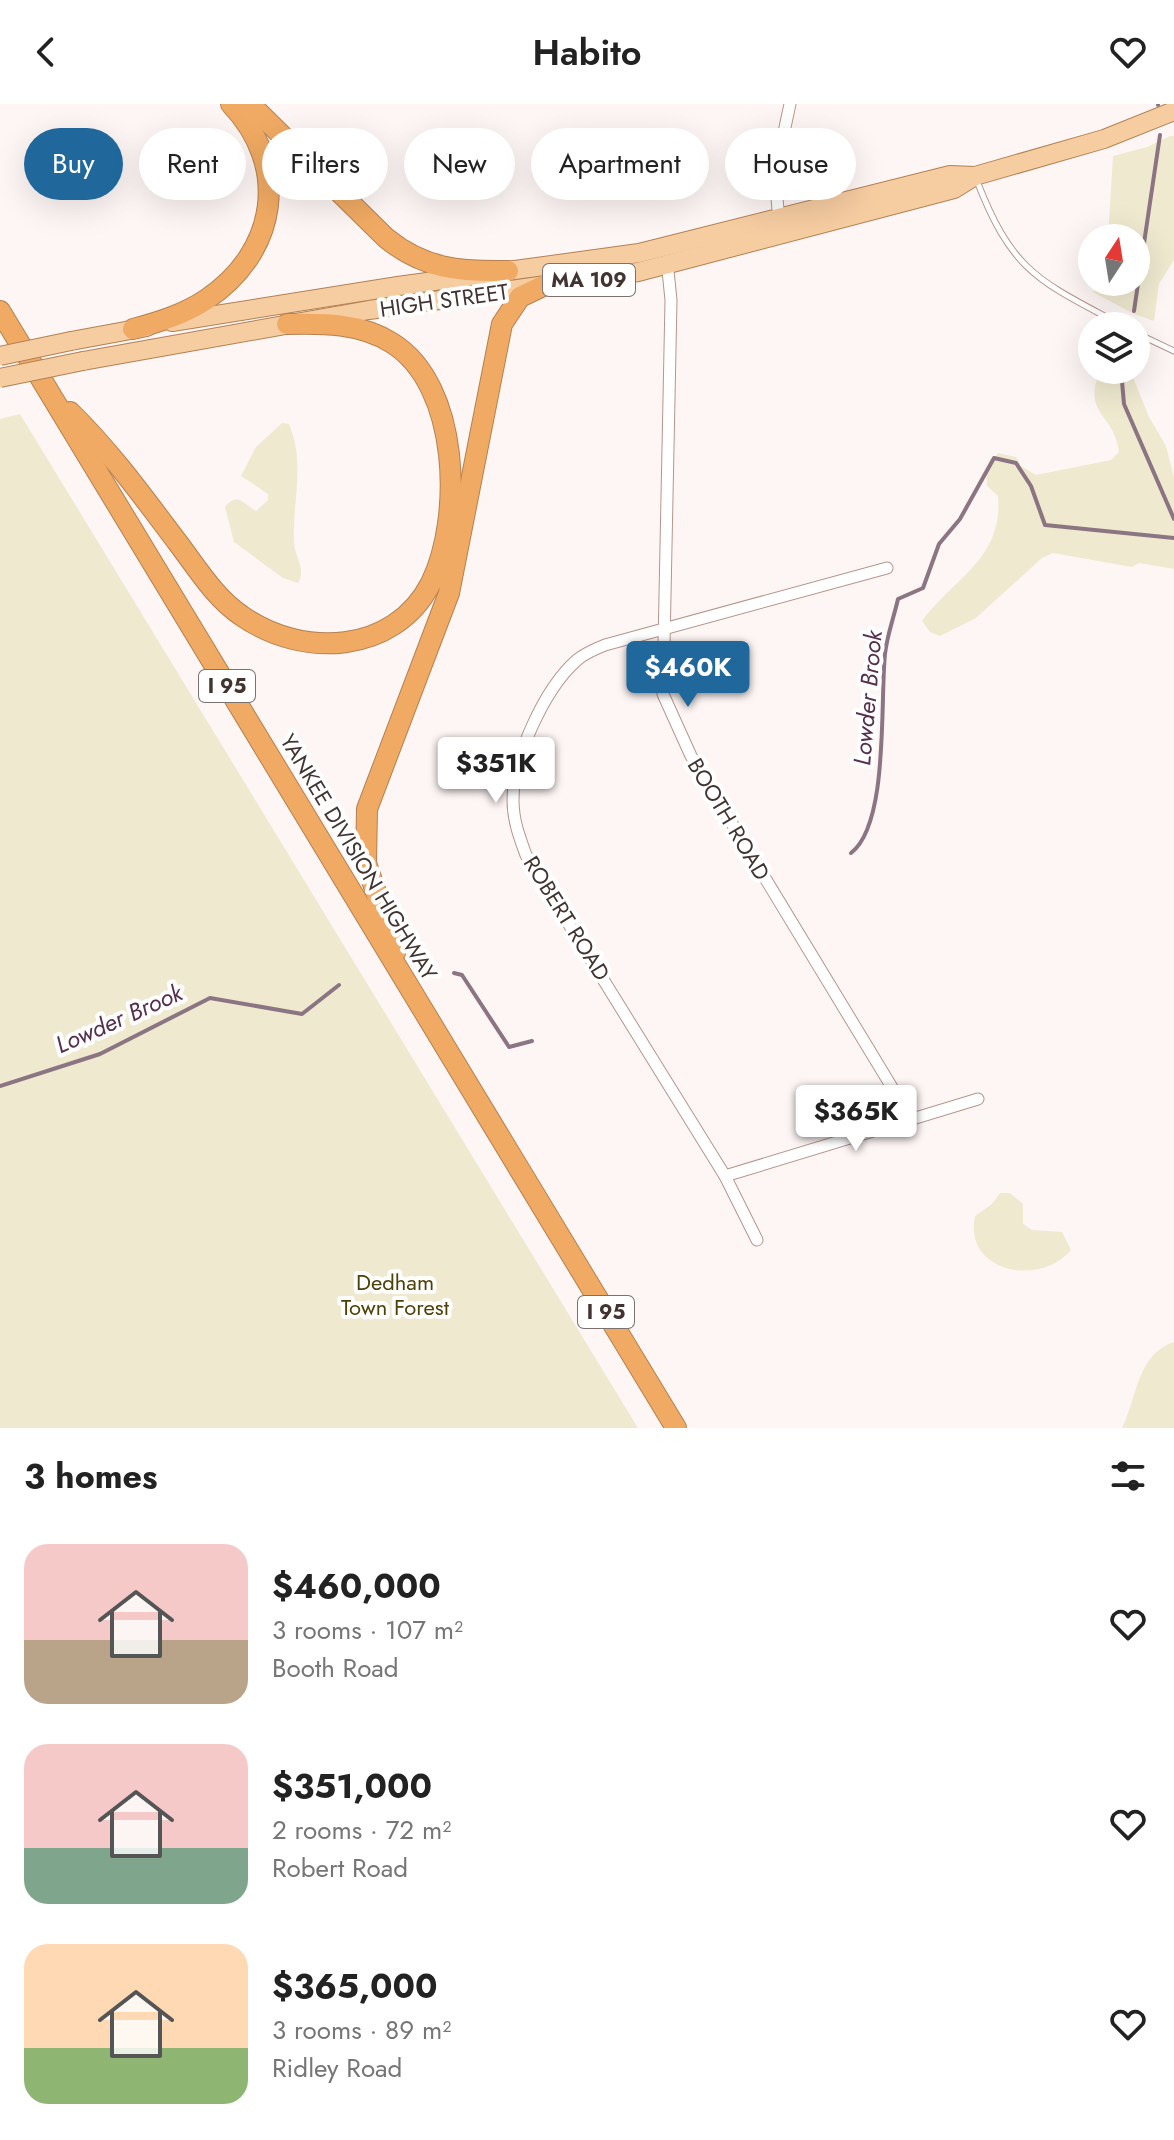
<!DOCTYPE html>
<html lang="en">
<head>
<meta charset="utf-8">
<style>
  body { margin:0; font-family:Jost,sans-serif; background:#f6f6f6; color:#222; height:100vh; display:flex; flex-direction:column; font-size:30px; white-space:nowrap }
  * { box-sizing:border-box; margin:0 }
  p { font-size:26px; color:#767676 }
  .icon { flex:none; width:44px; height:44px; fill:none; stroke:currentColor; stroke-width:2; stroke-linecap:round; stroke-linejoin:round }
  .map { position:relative; height:1324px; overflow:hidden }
  .sheet { display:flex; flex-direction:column; background:#fff; flex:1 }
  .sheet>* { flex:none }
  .banner { position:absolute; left:24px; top:24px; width:1126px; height:72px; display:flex; gap:16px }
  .needle { width:52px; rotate:12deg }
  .controls { position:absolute; left:1078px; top:120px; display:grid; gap:16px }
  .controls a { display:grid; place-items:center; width:72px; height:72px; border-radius:50%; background:#fff; box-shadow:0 8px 32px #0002; font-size:40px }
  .price { position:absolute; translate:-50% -68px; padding:0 18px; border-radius:8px; background:#fff; color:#222; font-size:26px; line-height:52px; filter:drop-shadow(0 2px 4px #0008) }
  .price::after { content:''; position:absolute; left:50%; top:48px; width:24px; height:18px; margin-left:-12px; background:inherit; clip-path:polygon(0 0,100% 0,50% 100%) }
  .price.on { background:#20689c; color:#fff }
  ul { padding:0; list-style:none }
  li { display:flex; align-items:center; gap:24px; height:200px; padding:0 24px }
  li span { display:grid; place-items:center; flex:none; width:224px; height:160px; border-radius:24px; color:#555 }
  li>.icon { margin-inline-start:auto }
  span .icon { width:96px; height:96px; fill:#fffc; stroke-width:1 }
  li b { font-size:34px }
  h2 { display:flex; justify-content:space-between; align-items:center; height:96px; padding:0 24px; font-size:34px }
  .chip { padding:0 28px; border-radius:36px; background:#fff; box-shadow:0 8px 32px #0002; font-size:28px; line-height:72px }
  .chip.on { background:#20689c; color:#fff }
  header { display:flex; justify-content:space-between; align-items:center; height:104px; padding:0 24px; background:#fff; font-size:36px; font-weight:600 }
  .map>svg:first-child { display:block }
  .green { fill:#efe9d0 }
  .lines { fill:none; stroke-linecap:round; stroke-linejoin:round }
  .stream { stroke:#8c7582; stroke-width:4 }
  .lane-casing { stroke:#b6958c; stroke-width:7 }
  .street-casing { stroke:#b6958c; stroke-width:13 }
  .primary-casing { stroke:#b38152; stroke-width:20 }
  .highway-casing { stroke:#b38152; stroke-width:22 }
  .lane { stroke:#fff; stroke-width:5 }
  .street { stroke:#fff; stroke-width:11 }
  .primary { stroke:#f6cca1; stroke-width:18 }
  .highway { stroke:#f0aa63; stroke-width:20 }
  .primary-bridge-casing { stroke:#b38152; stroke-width:20; stroke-linecap:butt }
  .primary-bridge { stroke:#f6cca1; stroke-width:18 }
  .labels { text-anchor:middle; stroke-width:8; stroke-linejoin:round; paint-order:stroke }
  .shield { fill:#fff; stroke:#7b726f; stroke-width:2 }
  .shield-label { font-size:20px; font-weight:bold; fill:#423531 }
  .street-label { font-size:22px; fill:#423531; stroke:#fff }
  .park-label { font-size:22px; fill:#4e4107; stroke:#fff }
  .water-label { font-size:24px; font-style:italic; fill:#562f4e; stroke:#fff }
</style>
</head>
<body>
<header><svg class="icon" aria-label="back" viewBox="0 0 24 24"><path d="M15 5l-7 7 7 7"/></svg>Habito<svg class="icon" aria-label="heart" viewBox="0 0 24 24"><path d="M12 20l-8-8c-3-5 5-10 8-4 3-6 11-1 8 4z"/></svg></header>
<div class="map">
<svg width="1174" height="1324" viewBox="0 0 1174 1324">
  <rect width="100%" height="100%" fill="#fef6f5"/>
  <g class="green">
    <path d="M1170,32H1174V156L1159,180L1154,217L1134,210L1093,188L1098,178H1136V134H1108L1113,52L1147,43Z"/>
    <path d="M1101,266H1130L1149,313L1166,342L1174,373V465L1139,459L1132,463L1053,449L1042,454L976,514L940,532L930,528L922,517C955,473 1003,455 998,392L987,382L986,367L998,349L1016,353L1021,362L1036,371L1111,356L1119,348C1115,310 1080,309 1101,266Z"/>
    <path d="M20,310L638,1324H0V315Z"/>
    <path d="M282,319L289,320C306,361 292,396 294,438C294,452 307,465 298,479L283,474L234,438L225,403C237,387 245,401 256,407L268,396V390L241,372L256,343Z"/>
    <path d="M1000,1089H1010L1023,1100V1120L1032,1126L1062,1128L1071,1146C1041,1183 963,1169 975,1112L992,1100Z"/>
    <path d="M1174,1238V1324H1122C1137,1294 1137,1250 1174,1238Z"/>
  </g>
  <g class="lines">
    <g class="stream">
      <path d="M1158,1V0"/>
      <path d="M1134,207L1160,31"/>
      <path d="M1121,266L1124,300L1174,415"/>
      <path d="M851,749C889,720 880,597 885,550C887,531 894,513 898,495L923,484L939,440L960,415L994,354L1016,359L1031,382L1045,421L1174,434"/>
      <path d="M454,869L462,871L509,943L532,937"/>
      <path d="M0,982L100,950L210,894L302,910L339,881"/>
    </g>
    <defs>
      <g id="lane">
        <path d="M977,77C1013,170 1040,177 1123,222"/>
        <path d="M1136,229L1174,247"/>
      </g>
      <g id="street">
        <path d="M779,118L775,70L790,0"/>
        <path d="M667,157L671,196L663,590L691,652L893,985L906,1014"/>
        <path d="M725,1072L978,995"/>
        <path d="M757,1136L725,1072L526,751C519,732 513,716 513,696C513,653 545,584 577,556C585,549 595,545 605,541L887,464"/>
      </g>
      <g id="primary">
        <path d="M172,218L398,182L639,149L950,71L975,72"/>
        <path d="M71,237L147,223"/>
        <path d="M83,257L369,206L638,168L954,85L975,72L1104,35L1174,7"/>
      </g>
      <g id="highway">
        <path d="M250,0L386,134C424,165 460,168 508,167"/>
        <path d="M0,207L676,1324"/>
        <path d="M133,225C159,218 185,210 207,195C278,147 290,62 231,0"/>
        <path d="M70,308C111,348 144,394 178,439C197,464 215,494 242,512C302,554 394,551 431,479C463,414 460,281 392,239C361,219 322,219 287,220"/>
        <path d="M396,847L366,759L367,705L449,489L502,220L520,193L543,182"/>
      </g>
    </defs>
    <use href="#lane" class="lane-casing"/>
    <use href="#street" class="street-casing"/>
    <use href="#primary" class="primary-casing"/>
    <use href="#highway" class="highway-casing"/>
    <use href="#lane" class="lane"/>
    <use href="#street" class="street"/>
    <use href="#primary" class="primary"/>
    <use href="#highway" class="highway"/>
    <defs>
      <g id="primary-bridge">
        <path d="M0,252L71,237"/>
        <path d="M0,274L83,257"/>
      </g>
    </defs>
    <use href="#primary-bridge" class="primary-bridge-casing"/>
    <use href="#primary-bridge" class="primary-bridge"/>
  </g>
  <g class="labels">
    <g class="shield">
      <rect x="543" y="160" width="92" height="32" rx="6"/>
      <rect x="199" y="566" width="56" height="32" rx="6"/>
      <rect x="578" y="1192" width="56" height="32" rx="6"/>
    </g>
    <g class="shield-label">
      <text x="589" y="183">MA 109</text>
      <text x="227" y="589">I 95</text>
      <text x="606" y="1215">I 95</text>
    </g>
    <g class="street-label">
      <text transform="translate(444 196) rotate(-8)" y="8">HIGH STREET</text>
      <text transform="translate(729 715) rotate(59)" y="8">BOOTH ROAD</text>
      <text transform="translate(359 753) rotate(59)" y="8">YANKEE DIVISION HIGHWAY</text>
      <text transform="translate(567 814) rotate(58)" y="8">ROBERT ROAD</text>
    </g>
    <g class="park-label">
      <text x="395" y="1186">Dedham<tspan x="395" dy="25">Town Forest</tspan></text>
    </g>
    <g class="water-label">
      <text transform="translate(868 594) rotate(-85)" y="8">Lowder Brook</text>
      <text transform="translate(119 915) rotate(-24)" y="8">Lowder Brook</text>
    </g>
  </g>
</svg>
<div class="controls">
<a><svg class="needle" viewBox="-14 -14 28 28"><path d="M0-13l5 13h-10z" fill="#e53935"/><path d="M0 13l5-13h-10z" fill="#767676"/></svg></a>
<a><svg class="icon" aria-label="layers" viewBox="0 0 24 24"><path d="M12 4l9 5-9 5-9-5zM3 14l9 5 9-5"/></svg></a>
</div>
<b class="price on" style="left:688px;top:605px">$460K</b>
<b class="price" style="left:496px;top:701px">$351K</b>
<b class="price" style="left:856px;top:1049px">$365K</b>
<div class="banner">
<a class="chip on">Buy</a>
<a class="chip">Rent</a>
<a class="chip">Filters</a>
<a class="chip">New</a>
<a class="chip">Apartment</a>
<a class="chip">House</a>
</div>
</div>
<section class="sheet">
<h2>3 homes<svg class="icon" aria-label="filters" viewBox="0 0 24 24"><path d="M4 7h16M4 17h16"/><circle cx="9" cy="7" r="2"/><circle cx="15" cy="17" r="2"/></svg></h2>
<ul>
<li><span style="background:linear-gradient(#f6c9c9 60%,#b9a48a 0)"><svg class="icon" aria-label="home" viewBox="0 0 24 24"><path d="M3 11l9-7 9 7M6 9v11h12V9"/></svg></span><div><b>$460,000</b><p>3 rooms · 107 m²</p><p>Booth Road</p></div><svg class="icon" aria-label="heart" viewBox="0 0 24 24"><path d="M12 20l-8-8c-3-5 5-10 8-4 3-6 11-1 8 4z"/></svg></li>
<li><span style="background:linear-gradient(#f6c9c9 65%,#7fa58c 0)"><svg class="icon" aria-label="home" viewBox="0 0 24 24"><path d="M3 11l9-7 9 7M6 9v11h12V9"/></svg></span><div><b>$351,000</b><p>2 rooms · 72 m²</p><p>Robert Road</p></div><svg class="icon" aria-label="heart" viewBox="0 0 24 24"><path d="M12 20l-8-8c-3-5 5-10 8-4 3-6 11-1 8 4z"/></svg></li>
<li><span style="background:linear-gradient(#ffd9b3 65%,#8fb573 0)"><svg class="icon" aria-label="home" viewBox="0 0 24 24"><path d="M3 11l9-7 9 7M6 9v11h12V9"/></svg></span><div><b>$365,000</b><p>3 rooms · 89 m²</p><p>Ridley Road</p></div><svg class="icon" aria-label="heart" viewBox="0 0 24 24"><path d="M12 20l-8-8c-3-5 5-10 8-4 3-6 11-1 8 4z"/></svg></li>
</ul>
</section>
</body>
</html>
